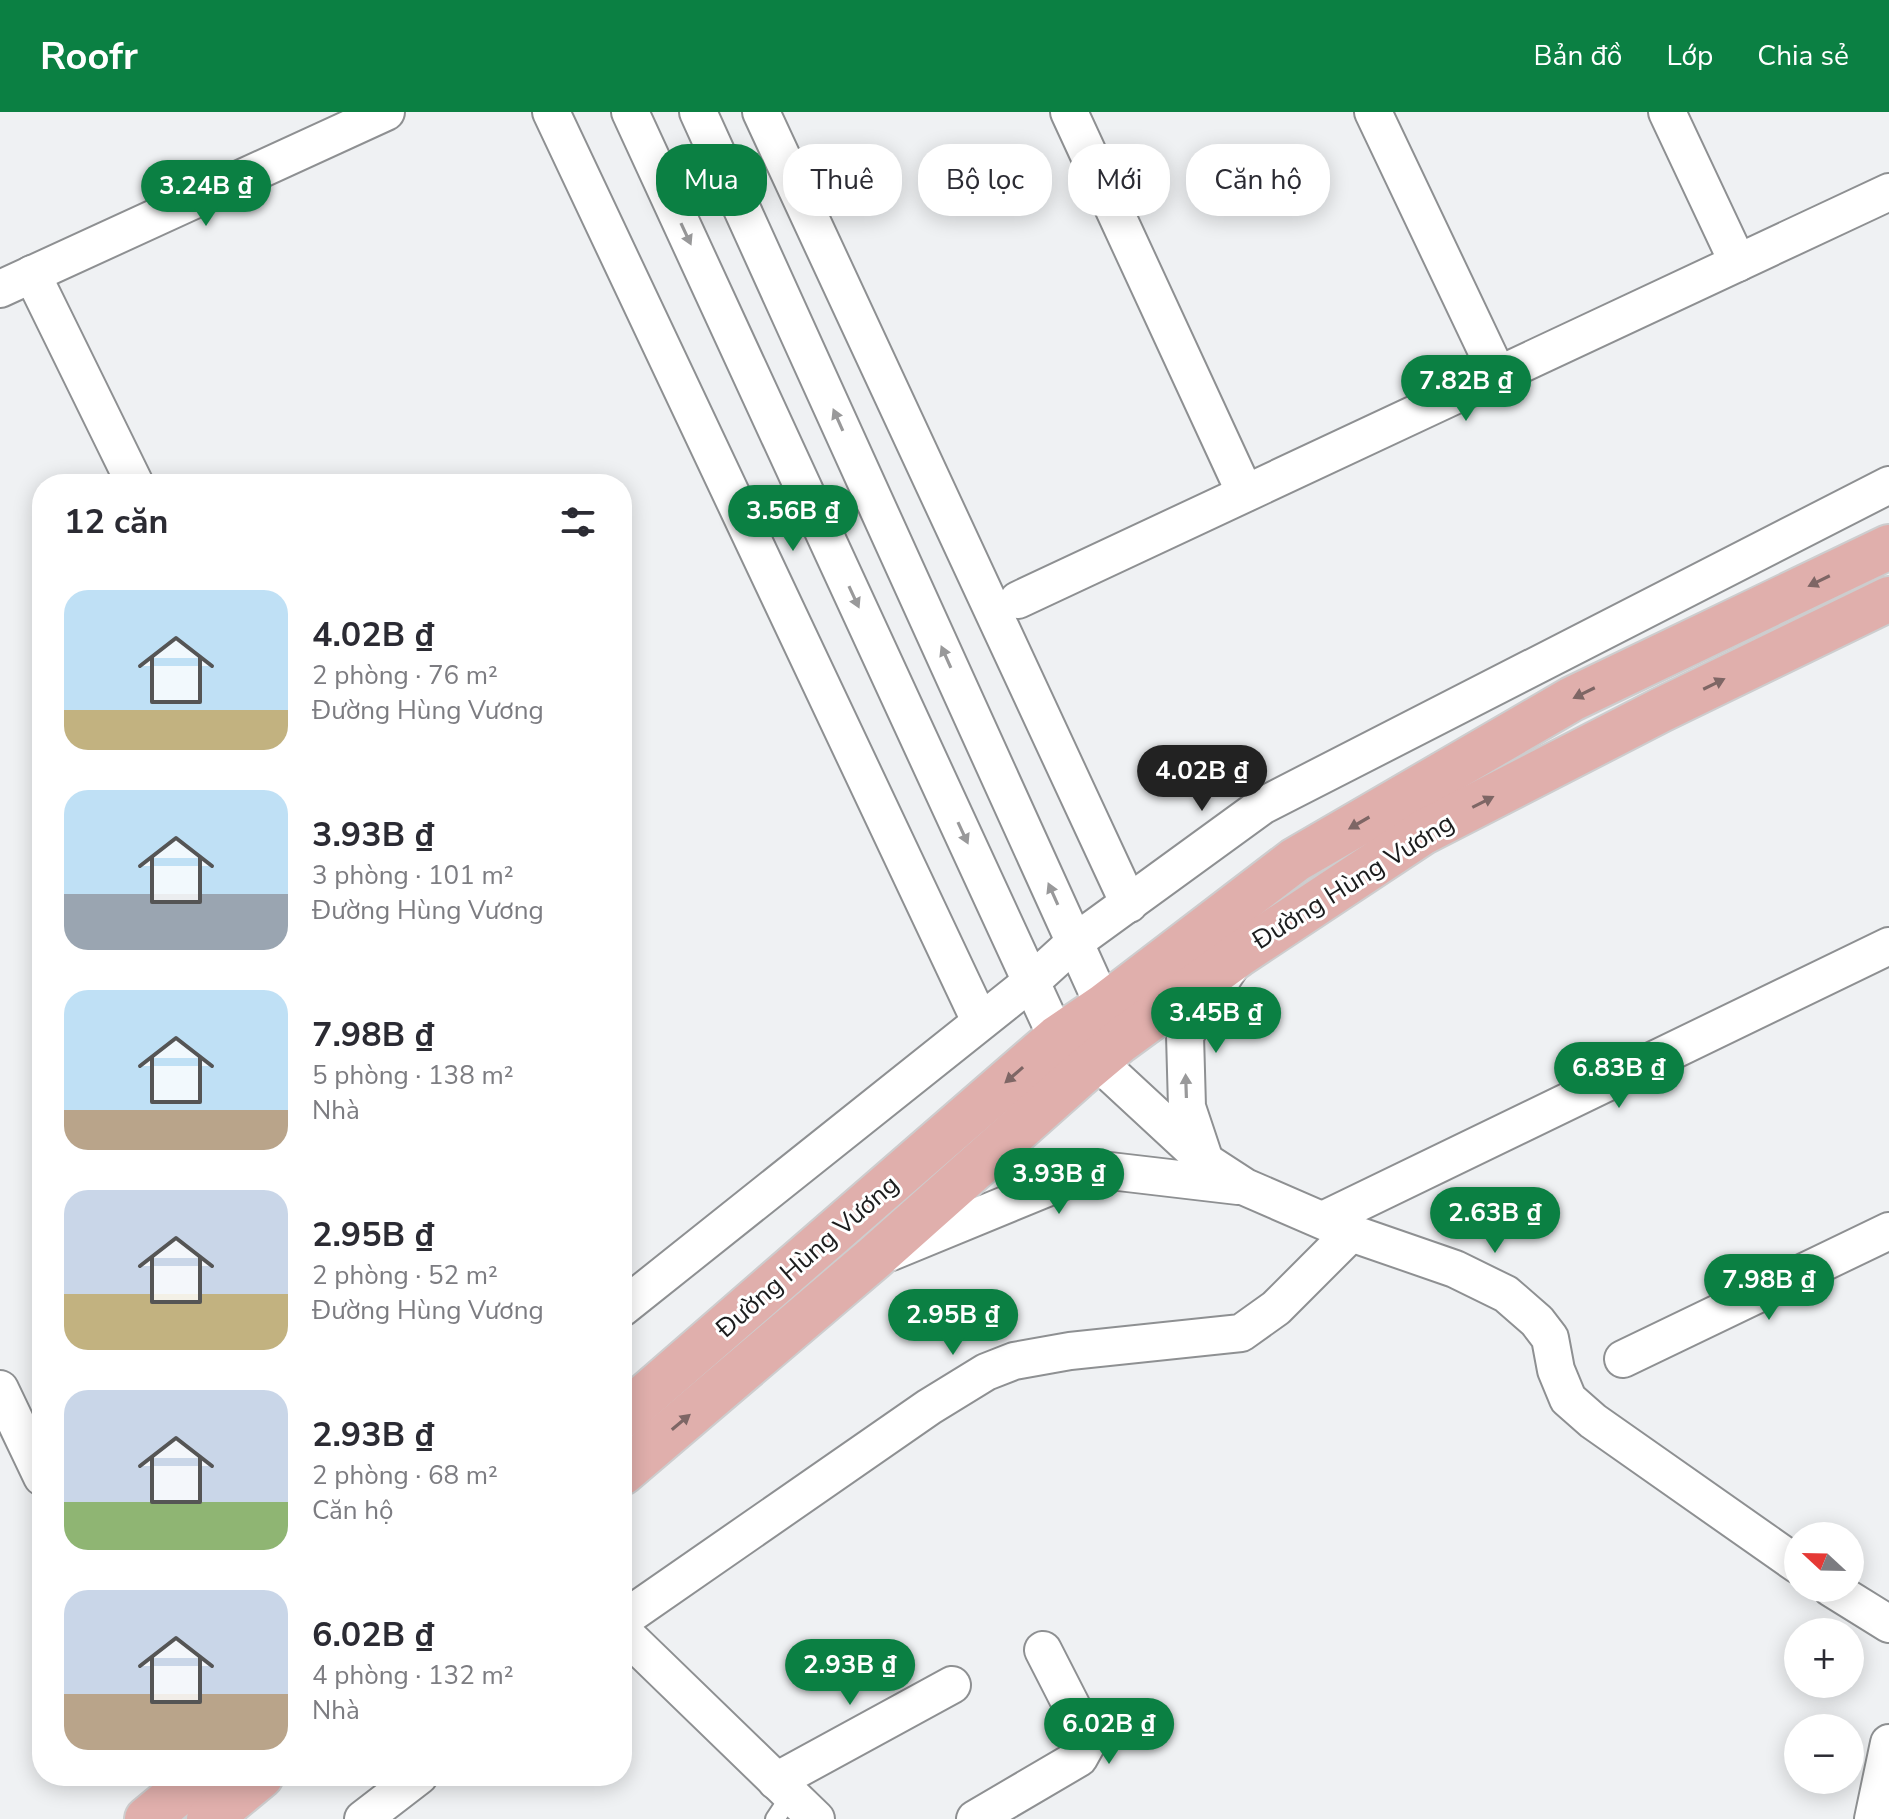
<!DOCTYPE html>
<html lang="vi">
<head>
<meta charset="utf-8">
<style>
  body { margin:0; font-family:"Nunito Sans",sans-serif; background:#f7f7f7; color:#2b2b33; height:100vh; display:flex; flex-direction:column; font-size:30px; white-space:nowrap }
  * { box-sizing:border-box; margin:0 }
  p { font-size:26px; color:#7c7c81 }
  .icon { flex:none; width:44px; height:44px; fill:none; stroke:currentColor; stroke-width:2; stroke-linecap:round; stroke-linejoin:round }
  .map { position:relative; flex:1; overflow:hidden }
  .sheet { position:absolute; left:32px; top:362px; width:600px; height:1312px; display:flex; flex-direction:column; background:#fff; border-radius:32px; box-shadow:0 4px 20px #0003 }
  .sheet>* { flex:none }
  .top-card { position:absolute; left:656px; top:32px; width:760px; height:72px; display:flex; gap:16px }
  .needle { width:52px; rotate:292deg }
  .fabs { position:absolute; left:1784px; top:1410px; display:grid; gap:16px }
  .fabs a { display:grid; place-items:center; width:80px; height:80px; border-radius:50%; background:#fff; box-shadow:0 4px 20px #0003; font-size:40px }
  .price { position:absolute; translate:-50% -68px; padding:0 18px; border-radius:28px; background:#0b8043; color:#fff; font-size:26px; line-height:52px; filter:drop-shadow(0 2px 4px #0008) }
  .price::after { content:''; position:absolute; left:50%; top:48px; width:24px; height:18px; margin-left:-12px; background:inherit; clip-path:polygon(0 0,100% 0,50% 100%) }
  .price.active { background:#222; color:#fff }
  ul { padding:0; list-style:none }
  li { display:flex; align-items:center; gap:24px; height:200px; padding:0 32px }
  li span { display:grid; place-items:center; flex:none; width:224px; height:160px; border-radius:24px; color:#555 }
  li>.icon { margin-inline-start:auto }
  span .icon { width:96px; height:96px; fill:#fffc; stroke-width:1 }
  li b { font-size:34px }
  h2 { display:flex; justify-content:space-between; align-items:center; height:96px; padding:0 32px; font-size:34px }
  .pill { padding:0 28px; border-radius:32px; background:#fff; box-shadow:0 4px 20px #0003; font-size:28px; line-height:72px }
  .pill.active { background:#0b8043; color:#fff }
  header { display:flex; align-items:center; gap:48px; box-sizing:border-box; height:112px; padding:0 40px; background:#0b8043; color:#fff }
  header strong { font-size:38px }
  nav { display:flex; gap:44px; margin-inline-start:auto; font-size:28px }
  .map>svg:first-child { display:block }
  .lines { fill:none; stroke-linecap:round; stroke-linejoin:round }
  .lane-casing { stroke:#8e9092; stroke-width:22 }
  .street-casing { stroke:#8e9092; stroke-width:40 }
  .primary-casing { stroke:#cdcdce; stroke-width:48 }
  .lane { stroke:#fff; stroke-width:18 }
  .street { stroke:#fff; stroke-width:36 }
  .primary { stroke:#e0afac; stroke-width:44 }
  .oneway { fill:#99999a }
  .oneway2 { fill:#7e6665 }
  .labels { text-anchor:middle; stroke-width:6; stroke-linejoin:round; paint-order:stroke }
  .street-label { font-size:26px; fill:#1c1d1e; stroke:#fff }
</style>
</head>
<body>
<header>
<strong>Roofr</strong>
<nav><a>Bản đồ</a><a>Lớp</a><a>Chia sẻ</a></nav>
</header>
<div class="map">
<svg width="1889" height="1707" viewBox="0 0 1889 1707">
  <rect width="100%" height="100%" fill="#eff1f3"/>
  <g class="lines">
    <defs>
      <path id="lane" d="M775,1707L791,1683"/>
      <g id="street">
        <path d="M551,0L980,909"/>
        <path d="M630,0L1068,950"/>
        <path d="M698,0L1114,917"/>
        <path d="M761,0L1129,792"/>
        <path d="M1069,0L1245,381"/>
        <path d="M1373,0L1498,263"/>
        <path d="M1667,0L1738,151"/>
        <path d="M32,162L135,372"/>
        <path d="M0,177L386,0"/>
        <path d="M1018,488L1889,80"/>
        <path d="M1097,949L1205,1049L1245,1075L1351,1121L1455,1157L1506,1182L1537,1209L1550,1226L1556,1258L1568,1287L1593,1309L1798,1453"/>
        <path d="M1203,1043L1187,995L1185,923L1230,855"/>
        <path d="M1323,1108L1889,834"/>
        <path d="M891,1140L1093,1057L1238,1074"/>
        <path d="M622,1196L1031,870L1075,830L1262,694L1889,373"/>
        <path d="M1623,1247L1889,1119"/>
        <path d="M0,1277L42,1365"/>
        <path d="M1831,1476L1889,1512"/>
        <path d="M622,1508L929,1295L986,1260L1014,1249L1070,1239L1241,1221L1276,1196L1351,1121"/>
        <path d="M622,1519L816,1707"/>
        <path d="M776,1669L952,1573"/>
        <path d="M363,1707L419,1664"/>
        <path d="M975,1707L1079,1646L1089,1628L1043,1538"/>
        <path d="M1873,1707L1889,1631"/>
      </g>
      <g id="primary">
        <path d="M622,1304L1057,926L1104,894L1295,748L1572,587L1889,435"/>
        <path d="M622,1361L874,1146L1076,966L1120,929L1238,843L1422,721L1661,598L1889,487"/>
        <path d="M147,1707L199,1664"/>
        <path d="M209,1707L261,1664"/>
      </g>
    </defs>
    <use href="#lane" class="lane-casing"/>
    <use href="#street" class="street-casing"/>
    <use href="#primary" class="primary-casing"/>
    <use href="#lane" class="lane"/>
    <use href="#street" class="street"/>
    <use href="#primary" class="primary"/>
  </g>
  <defs><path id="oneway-solid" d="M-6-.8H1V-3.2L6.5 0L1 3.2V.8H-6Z" transform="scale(2)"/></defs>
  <g class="oneway">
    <use href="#oneway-solid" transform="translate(686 122) rotate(65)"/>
    <use href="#oneway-solid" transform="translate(838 308) rotate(-114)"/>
    <use href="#oneway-solid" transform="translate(854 485) rotate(65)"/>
    <use href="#oneway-solid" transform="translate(946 545) rotate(-114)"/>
    <use href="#oneway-solid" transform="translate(963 721) rotate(65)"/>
    <use href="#oneway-solid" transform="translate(1053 782) rotate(-114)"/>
    <use href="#oneway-solid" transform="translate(1186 974) rotate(-92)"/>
  </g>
  <g class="oneway2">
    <use href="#oneway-solid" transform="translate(1819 469) rotate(154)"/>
    <use href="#oneway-solid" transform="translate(1714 572) rotate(-26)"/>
    <use href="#oneway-solid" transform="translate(1584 581) rotate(154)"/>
    <use href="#oneway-solid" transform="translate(1483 690) rotate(-27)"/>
    <use href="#oneway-solid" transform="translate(1359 711) rotate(150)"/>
    <use href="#oneway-solid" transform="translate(1014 963) rotate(139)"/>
    <use href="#oneway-solid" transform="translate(681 1310) rotate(-40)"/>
  </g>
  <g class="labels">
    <g class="street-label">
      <text transform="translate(1353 769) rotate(-32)" y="9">Đường Hùng Vương</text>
      <text transform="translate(807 1144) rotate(-41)" y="9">Đường Hùng Vương</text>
    </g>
  </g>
</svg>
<div class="fabs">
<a><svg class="needle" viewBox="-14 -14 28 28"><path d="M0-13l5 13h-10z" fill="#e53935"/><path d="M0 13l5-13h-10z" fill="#7c7c81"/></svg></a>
<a>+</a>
<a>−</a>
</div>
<b class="price" style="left:206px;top:116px">3.24B ₫</b>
<b class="price" style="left:1466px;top:311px">7.82B ₫</b>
<b class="price" style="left:793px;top:441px">3.56B ₫</b>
<b class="price active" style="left:1202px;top:701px">4.02B ₫</b>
<b class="price" style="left:1216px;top:943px">3.45B ₫</b>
<b class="price" style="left:1619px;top:998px">6.83B ₫</b>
<b class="price" style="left:1059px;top:1104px">3.93B ₫</b>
<b class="price" style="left:1495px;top:1143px">2.63B ₫</b>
<b class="price" style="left:1769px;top:1210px">7.98B ₫</b>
<b class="price" style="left:953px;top:1245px">2.95B ₫</b>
<b class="price" style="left:850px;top:1595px">2.93B ₫</b>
<b class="price" style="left:1109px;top:1654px">6.02B ₫</b>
<div class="top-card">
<a class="pill active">Mua</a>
<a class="pill">Thuê</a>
<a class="pill">Bộ lọc</a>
<a class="pill">Mới</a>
<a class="pill">Căn hộ</a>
</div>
<section class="sheet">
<h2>12 căn<svg class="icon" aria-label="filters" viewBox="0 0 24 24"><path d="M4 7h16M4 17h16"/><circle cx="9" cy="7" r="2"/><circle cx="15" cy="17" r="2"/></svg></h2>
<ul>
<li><span style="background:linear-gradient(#bfe0f5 75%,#c2b280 0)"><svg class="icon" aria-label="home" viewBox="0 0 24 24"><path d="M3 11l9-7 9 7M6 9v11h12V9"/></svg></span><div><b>4.02B ₫</b><p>2 phòng · 76 m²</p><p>Đường Hùng Vương</p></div></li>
<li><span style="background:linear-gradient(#bfe0f5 65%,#9aa5b1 0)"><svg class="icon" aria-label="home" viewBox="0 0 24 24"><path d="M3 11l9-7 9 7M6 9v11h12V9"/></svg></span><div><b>3.93B ₫</b><p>3 phòng · 101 m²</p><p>Đường Hùng Vương</p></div></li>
<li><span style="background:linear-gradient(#bfe0f5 75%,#b9a48a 0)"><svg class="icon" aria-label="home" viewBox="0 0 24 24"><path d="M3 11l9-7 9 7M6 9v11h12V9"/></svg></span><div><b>7.98B ₫</b><p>5 phòng · 138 m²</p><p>Nhà</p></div></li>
<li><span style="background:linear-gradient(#c9d6e8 65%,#c2b280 0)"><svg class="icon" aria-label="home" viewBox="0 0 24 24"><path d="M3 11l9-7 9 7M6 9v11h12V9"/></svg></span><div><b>2.95B ₫</b><p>2 phòng · 52 m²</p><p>Đường Hùng Vương</p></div></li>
<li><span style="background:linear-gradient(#c9d6e8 70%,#8fb573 0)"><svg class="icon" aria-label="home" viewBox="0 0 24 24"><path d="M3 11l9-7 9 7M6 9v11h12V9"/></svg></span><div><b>2.93B ₫</b><p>2 phòng · 68 m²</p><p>Căn hộ</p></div></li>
<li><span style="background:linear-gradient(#c9d6e8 65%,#b9a48a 0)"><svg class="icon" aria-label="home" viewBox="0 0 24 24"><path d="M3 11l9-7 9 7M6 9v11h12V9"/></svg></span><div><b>6.02B ₫</b><p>4 phòng · 132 m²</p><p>Nhà</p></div></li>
</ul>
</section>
</div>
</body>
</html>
